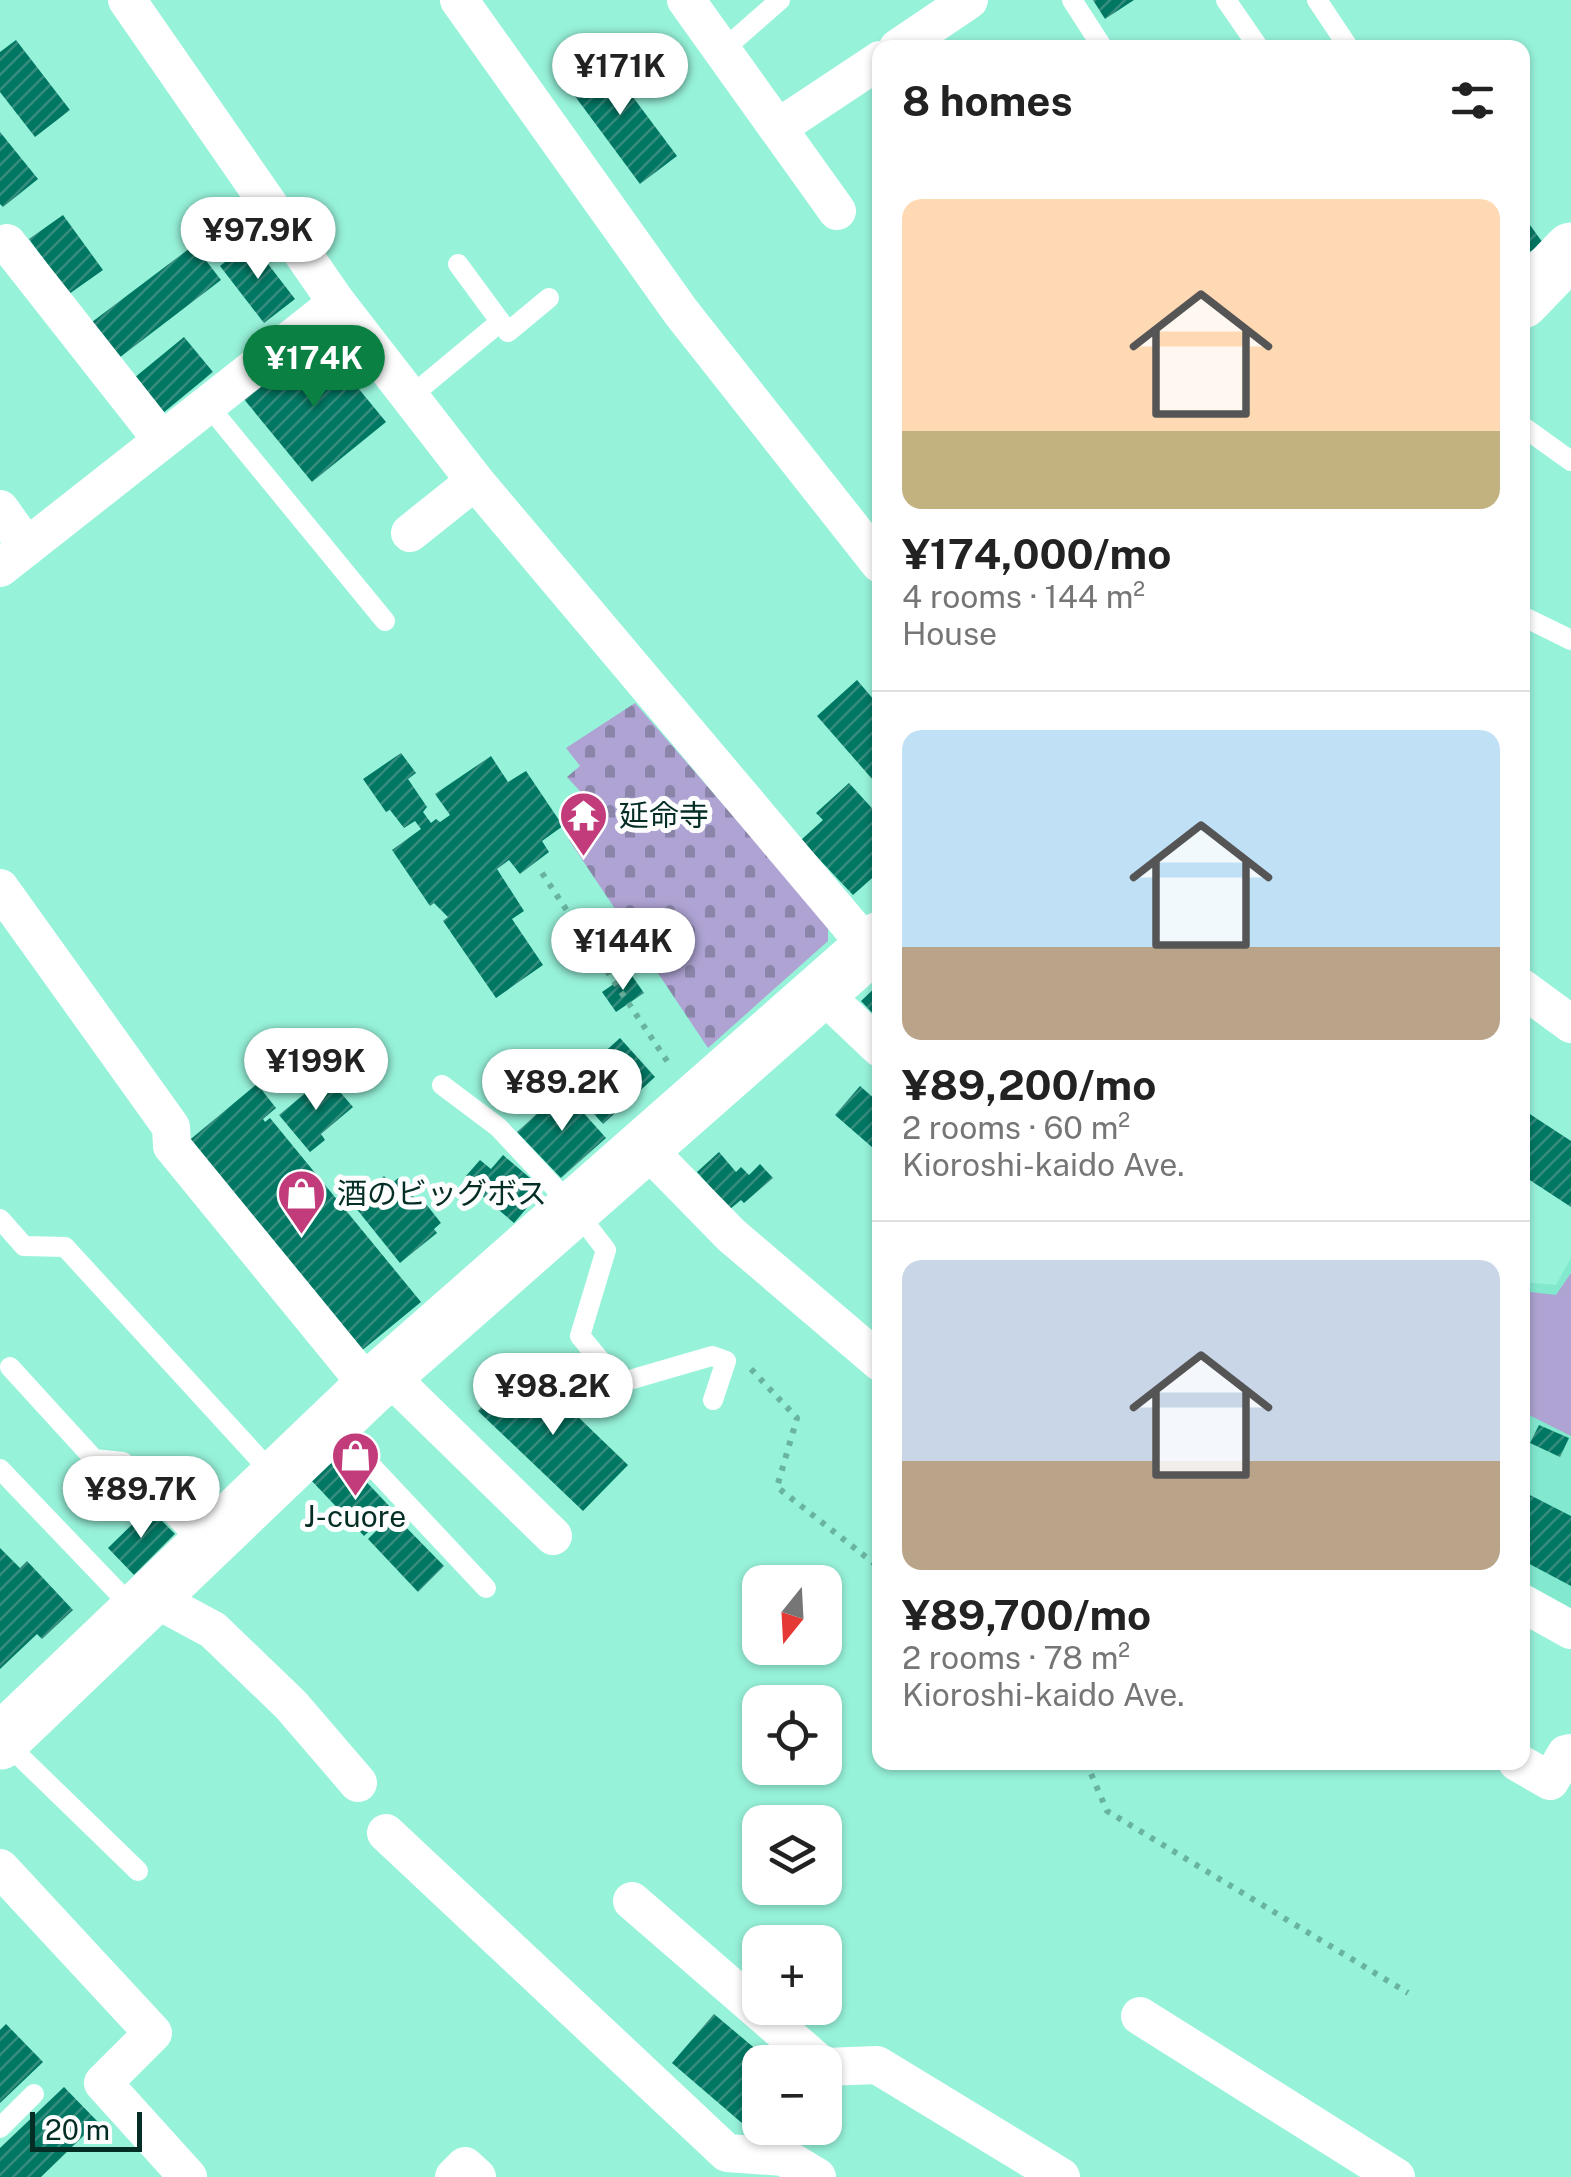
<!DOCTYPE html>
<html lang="en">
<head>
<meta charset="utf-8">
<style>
  body { margin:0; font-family:"Public Sans","Noto Sans JP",sans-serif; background:#f6f6f6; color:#222; height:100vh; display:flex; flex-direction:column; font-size:38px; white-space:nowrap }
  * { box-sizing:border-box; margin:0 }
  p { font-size:32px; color:#767676 }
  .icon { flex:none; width:55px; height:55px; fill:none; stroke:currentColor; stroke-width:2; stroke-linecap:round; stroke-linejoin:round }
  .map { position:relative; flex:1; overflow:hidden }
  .sheet { position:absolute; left:872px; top:40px; width:658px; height:1730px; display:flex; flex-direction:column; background:#fff; border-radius:20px; box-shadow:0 2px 8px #0004 }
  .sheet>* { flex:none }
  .needle { width:65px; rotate:198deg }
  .buttons { position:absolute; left:742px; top:1565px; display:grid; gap:20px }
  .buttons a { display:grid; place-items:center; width:100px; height:100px; border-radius:20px; background:#fff; box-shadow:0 2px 8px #0004; font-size:50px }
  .scale { position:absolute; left:30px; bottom:25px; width:112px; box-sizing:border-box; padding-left:10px; border:5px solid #042d25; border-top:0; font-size:28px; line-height:35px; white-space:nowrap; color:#042d25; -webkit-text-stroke:8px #fefefe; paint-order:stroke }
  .price { position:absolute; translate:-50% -85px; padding:0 22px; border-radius:35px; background:#fff; color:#222; font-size:32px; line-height:65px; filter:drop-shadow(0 2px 5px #0008) }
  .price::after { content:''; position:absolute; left:50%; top:60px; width:30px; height:22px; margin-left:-15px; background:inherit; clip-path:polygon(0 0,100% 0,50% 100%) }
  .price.on { background:#0b8043; color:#fff }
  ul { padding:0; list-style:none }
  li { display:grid; align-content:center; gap:20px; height:530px; padding:0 30px }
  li+li { border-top:2px solid #e0e0e0 }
  li span { display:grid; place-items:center; height:310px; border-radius:20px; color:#555 }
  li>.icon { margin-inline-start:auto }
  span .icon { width:180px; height:180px; fill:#fffc; stroke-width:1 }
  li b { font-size:42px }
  h2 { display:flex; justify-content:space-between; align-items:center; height:120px; padding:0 30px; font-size:42px }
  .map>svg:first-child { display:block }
  .built { fill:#82e9cf }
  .green { fill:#aea3d2 }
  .cemetery { fill:url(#cemetery-stones) }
  .building { fill:url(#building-hatch) }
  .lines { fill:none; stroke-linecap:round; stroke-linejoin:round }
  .path { stroke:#69b4a1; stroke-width:6; stroke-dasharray:5 8; stroke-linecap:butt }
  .service { stroke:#fff; stroke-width:20 }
  .minor { stroke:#fff; stroke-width:38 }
  .primary { stroke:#fff; stroke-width:55 }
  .labels { text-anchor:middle; stroke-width:10; stroke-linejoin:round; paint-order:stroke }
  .poi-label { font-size:30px; fill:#042d25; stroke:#fefefe; text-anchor:start }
</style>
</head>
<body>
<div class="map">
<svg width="1571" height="2177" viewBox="0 0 1571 2177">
  <defs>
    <pattern id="cemetery-stones" width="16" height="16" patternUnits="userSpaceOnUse" patternTransform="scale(2.5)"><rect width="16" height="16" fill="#aea3d2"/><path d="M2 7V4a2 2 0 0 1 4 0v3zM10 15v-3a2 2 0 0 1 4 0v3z" fill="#8b85aa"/></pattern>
    <pattern id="building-hatch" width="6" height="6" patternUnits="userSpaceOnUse" patternTransform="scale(2.5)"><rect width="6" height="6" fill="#007763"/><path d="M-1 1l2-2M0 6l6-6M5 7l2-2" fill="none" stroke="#368d7e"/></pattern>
  </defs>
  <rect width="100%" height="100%" fill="#97f2da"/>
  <path class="built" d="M1571,1258V1626L1523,1600L1522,1282L1556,1285Z"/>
  <path class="green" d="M1571,1273V1436L1523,1412L1522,1291L1556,1295Z"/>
  <path class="cemetery" d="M635,703L828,925V941L708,1048L569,840L600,813L567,777L580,766L566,748Z"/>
  <g class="building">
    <path d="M1093,0H1134L1105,19Z"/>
    <path d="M16,40L70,110L35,137L0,92V52Z"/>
    <path d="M600,53L677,156L640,184L563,80Z"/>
    <path d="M0,132L38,179L3,207L0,204Z"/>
    <path d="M1522,214L1543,243L1522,257Z"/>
    <path d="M63,215L103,270L69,294L29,239Z"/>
    <path d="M251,242L295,299L264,323L220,266Z"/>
    <path d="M194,245L221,280L119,358L92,322Z"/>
    <path d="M184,337L213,372L163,413L134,378Z"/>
    <path d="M317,338L386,422L312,482L243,398Z"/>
    <path d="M857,680L880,707V788L817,716Z"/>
    <path d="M401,753L416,773L408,779L427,807L423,812L431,823L436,819L440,822L450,815L435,794L491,756L508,782L526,771L563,826L542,841L549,852L520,874L509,860L497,869L524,911L512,919L543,965L496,998L443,921L448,917L434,903L430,906L392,850L421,829L415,821L404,828L390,810L386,812L363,779Z"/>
    <path d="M849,783L880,817V871L853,895L801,840L823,820L816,813Z"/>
    <path d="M630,973L644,993L616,1012L602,992Z"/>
    <path d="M880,983V1021L861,1001Z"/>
    <path d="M620,1038L655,1077L603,1124L568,1085Z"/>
    <path d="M326,1076L353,1107L321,1134L325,1140L310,1152L279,1115Z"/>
    <path d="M257,1084L276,1108L263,1119L265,1122L270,1118L421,1302L360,1352L186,1143Z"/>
    <path d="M860,1086L876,1100L880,1096V1154L835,1115Z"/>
    <path d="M563,1090L606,1138L561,1178L517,1132Z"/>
    <path d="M1522,1109L1571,1141V1207L1522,1175Z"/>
    <path d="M719,1152L736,1172L741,1167L749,1175L760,1164L773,1178L744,1203L741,1200L730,1209L697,1172Z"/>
    <path d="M503,1155L543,1189L514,1223L474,1189L477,1185L466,1176L480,1160L491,1169Z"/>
    <path d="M384,1176L391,1184L398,1178L423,1208L426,1204L441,1223L434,1229L437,1233L400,1263L351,1202Z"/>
    <path d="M523,1364L628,1465L583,1511L478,1411Z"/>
    <path d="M1539,1425L1569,1438L1560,1457L1530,1443Z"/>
    <path d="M339,1453L392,1509L364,1536L310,1479Z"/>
    <path d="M1522,1491L1571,1516V1586L1522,1560Z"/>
    <path d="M149,1508L175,1534L134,1575L108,1548Z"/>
    <path d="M393,1514L444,1566L418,1592L368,1539Z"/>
    <path d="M0,1548L20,1568L27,1561L73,1610L42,1639L37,1634L0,1669Z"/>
    <path d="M714,2014L771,2062H760V2117L750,2130L672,2063Z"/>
    <path d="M6,2024L43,2062L0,2103V2030Z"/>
    <path d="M64,2087L98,2122L41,2177H0V2148Z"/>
  </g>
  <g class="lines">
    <g class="path">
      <path d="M542,873L669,1064"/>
      <path d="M751,1369L797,1418L777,1487L880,1568"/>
      <path d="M1086,1762L1107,1811L1408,1993"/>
    </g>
    <g class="service">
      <path d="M1072,0L1103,48"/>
      <path d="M1226,0L1259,48"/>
      <path d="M1317,0L1349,48"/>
      <path d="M723,50L780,0"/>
      <path d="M458,264L508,332L549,298"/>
      <path d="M410,397L500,322"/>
      <path d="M207,404L385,621"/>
      <path d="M1522,426L1571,461"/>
      <path d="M1522,616L1571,640"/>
      <path d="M442,1085L498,1127L573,1207L606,1250L580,1336L619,1383L712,1356L726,1361L713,1400"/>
      <path d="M0,1219L24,1246L65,1247L274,1475"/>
      <path d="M10,1367L94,1459L123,1462L201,1544"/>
      <path d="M333,1425L486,1588"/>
      <path d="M0,1469L134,1609"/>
      <path d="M4,1741L138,1871"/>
      <path d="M0,2128L34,2094"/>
    </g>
    <g class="minor">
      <path d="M127,0L337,303L475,481L869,948"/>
      <path d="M459,0L681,312L880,564"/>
      <path d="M686,0L837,211"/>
      <path d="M898,48L969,0"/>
      <path d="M779,127L880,60"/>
      <path d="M7,243L162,440"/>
      <path d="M0,509L27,547"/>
      <path d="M410,533L475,481"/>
      <path d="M0,568L337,303"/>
      <path d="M0,888L171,1127L172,1146L370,1388"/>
      <path d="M1522,988L1571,1024"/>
      <path d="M819,990L880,1048"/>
      <path d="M643,1145L731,1235L880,1362"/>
      <path d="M386,1373L553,1536"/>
      <path d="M155,1592L174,1609L213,1630L291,1705L358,1783"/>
      <path d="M1522,1603L1571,1630"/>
      <path d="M1517,1762L1550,1781L1566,1754L1571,1753"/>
      <path d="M386,1833L727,2153L784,2157L817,2177"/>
      <path d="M0,1868L153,2033L103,2083L188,2177"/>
      <path d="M632,1901L818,2062"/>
      <path d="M1140,2016L1396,2177"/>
      <path d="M825,2067L877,2065L1061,2177"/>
      <path d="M454,2177L465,2166L477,2177"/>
    </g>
    <g class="primary">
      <path d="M1522,301L1571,250"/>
      <path d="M0,1742L370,1388L880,939"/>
    </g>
  </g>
  <defs>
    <symbol id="temple-pin" viewBox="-11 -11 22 30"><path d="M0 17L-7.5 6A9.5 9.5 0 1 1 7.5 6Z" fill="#c23b7b" stroke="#fefefe"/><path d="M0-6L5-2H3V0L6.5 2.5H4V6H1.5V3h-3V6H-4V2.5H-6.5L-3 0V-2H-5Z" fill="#fff"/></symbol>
    <symbol id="shop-pin" viewBox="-11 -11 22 30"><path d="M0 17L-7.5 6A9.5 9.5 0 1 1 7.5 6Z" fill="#c23b7b" stroke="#fefefe"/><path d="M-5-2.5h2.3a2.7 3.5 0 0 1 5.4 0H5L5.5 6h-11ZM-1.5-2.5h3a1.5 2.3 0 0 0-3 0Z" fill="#fff"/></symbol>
  </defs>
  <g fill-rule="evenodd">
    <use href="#temple-pin" x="556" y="788" width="55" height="75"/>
    <use href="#shop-pin" x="274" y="1166" width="55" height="75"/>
    <use href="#shop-pin" x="328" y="1428" width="55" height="75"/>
  </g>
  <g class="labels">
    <g class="poi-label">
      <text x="619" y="826">延命寺</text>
      <text x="337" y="1204">酒のビッグボス</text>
      <text x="355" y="1527" text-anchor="middle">J-cuore</text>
    </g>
  </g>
</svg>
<div class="buttons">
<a><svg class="needle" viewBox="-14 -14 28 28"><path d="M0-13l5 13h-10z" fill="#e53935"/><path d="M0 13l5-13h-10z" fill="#767676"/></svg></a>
<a><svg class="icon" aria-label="locate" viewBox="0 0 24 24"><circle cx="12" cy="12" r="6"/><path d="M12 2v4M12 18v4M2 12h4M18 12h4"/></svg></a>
<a><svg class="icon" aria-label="layers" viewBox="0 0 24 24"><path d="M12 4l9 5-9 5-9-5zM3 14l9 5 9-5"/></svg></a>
<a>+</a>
<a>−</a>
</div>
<div class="scale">20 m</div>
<b class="price" style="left:620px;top:118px">¥171K</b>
<b class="price" style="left:258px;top:282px">¥97.9K</b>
<b class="price on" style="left:314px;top:410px">¥174K</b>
<b class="price" style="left:623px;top:993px">¥144K</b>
<b class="price" style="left:316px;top:1113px">¥199K</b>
<b class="price" style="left:562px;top:1134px">¥89.2K</b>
<b class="price" style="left:553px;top:1438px">¥98.2K</b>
<b class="price" style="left:141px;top:1541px">¥89.7K</b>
<section class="sheet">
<h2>8 homes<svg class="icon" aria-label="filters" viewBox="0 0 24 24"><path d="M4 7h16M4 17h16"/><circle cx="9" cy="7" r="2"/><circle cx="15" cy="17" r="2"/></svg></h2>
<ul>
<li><span style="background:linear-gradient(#ffd9b3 75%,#c2b280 0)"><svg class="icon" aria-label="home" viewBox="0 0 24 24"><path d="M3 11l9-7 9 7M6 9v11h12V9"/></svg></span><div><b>¥174,000/mo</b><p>4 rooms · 144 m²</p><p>House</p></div></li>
<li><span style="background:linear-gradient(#bfe0f5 70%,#b9a48a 0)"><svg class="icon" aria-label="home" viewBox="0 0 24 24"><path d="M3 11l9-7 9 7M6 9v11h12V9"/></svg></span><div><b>¥89,200/mo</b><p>2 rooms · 60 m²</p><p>Kioroshi-kaido Ave.</p></div></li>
<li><span style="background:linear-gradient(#c9d6e8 65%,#b9a48a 0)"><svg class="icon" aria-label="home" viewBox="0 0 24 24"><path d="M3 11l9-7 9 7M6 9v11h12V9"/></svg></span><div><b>¥89,700/mo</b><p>2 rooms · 78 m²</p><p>Kioroshi-kaido Ave.</p></div></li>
</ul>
</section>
</div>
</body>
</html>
